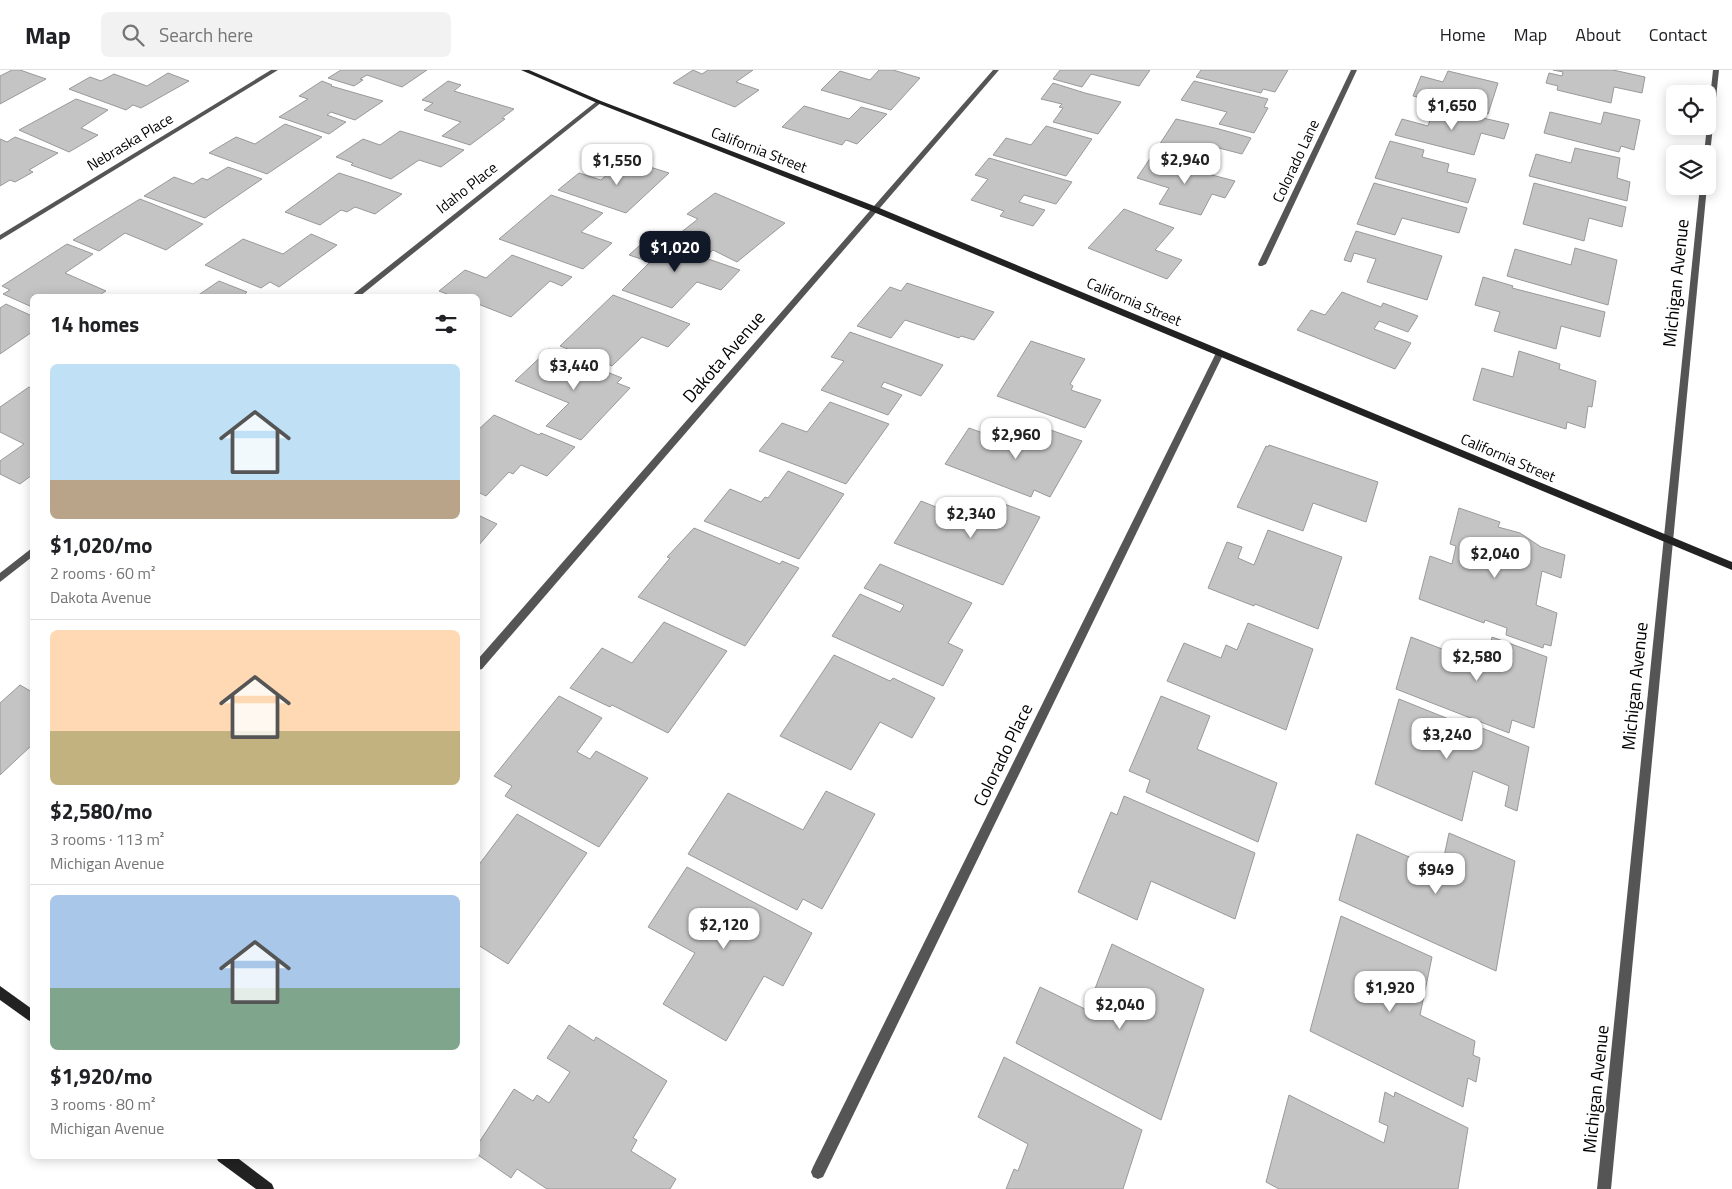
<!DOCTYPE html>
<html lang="en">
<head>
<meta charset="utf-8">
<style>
  body { margin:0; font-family:"Titillium Web",sans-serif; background:#f2f2f2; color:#202124; height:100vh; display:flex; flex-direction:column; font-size:19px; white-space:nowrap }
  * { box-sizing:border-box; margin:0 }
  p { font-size:16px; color:#757577 }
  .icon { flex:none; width:28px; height:28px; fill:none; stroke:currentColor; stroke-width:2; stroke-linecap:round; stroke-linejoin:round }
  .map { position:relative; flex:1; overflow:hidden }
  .details { position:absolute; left:30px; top:224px; width:450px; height:865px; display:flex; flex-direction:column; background:#fff; border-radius:8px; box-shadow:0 2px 12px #0003 }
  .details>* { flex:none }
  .fabs { position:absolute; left:1666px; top:15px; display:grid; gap:10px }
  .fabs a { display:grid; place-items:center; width:50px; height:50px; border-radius:8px; background:#fff; box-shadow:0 2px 12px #0003; font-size:25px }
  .price { position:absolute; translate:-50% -42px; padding:0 11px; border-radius:10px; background:#fff; color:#222; font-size:16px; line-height:32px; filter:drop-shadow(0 1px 2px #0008) }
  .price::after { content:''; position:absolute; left:50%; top:30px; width:15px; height:11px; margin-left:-8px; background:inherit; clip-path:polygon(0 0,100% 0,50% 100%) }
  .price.current { background:#111827; color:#fff }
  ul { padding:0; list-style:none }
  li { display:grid; align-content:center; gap:10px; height:265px; padding:0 20px }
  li+li { border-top:1px solid #e0e0e0 }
  li span { display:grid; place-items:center; height:155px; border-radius:8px; color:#555 }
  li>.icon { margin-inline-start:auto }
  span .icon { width:90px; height:90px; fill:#fffc; stroke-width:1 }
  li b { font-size:21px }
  h2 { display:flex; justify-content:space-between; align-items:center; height:60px; padding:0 20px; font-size:21px }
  header { display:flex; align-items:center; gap:30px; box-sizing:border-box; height:70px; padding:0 25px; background:#fff; border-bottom:1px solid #e0e0e0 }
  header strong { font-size:24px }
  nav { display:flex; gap:28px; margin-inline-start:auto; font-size:18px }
  .search { width:350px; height:45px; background:#f2f2f2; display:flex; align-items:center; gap:12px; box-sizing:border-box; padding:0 18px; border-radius:8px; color:#757577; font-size:19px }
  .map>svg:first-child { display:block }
  .building { fill:#c4c4c4; stroke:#999 }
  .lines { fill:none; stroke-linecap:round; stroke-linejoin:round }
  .street { fill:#555; fill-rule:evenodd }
  .secondary { fill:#222; fill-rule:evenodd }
  .labels { text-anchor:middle; stroke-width:4; stroke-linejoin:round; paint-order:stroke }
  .far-street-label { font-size:15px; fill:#000; stroke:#fff }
  .street-label { font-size:18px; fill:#000; stroke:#fff }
</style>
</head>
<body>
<header>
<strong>Map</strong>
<div class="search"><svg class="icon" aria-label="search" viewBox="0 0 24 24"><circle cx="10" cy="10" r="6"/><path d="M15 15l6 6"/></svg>Search here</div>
<nav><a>Home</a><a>Map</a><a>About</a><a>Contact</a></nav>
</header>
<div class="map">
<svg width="1732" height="1119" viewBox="0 0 1732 1119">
  <rect width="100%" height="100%" fill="#fff"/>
  <g class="building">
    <path d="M12,0H20L46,9L0,34V6Z"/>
    <path d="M341,0H427L402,17L367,5L360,9L363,10L354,16L328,8Z"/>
    <path d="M693,0L702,4L708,0H753L736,12L759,20L735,37L673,13Z"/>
    <path d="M879,0H893L920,8L891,40L821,20L840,1L870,10Z"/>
    <path d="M1060,0H1150L1139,16L1091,4L1082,17L1053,9Z"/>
    <path d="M1201,0H1288L1275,22L1263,19L1261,23L1196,7Z"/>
    <path d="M1553,0H1613L1645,7L1642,23L1614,17L1611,33L1557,20L1558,16L1546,13L1549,3L1562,6L1563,2Z"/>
    <path d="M1448,1L1498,13L1488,44L1413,26L1421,6L1443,12Z"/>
    <path d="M168,3L189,11L141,38L133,35L126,40L69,19L90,7L101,11L114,4L147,16Z"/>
    <path d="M322,11L332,15L331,16L383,31L355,50L331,42L327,45L346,52L329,64L279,47L308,29L299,26Z"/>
    <path d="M448,11L461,15L454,21L514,39L502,48L505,49L470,75L442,66L461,52L424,40L433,33L422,30Z"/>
    <path d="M1194,11L1268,29L1264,37L1268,38L1254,63L1219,54L1227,42L1181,30Z"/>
    <path d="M1053,13L1085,23L1121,32L1098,64L1053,52L1063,38L1059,37L1062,34L1041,29Z"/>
    <path d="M76,29L108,40L81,58L98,65L69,82L19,60Z"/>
    <path d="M804,36L849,49L861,37L887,44L857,74L846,70L842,75L782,57Z"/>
    <path d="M1434,38L1482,50L1483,48L1509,54L1504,69L1481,63L1474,85L1395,65L1402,49L1428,56Z"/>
    <path d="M1550,42L1601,54L1604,42L1640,50L1634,80L1621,76L1619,82L1544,63Z"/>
    <path d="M1176,49L1219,59L1251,68L1242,84L1215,77L1205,96L1154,83Z"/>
    <path d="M285,54L322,67L267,104L209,83L236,67L255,74Z"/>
    <path d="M1046,56L1092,69L1066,106L993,85L1006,68L1031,75Z"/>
    <path d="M400,61L464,80L441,97L419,90L391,109L351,95L353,93L336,87L363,69L380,75Z"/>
    <path d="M15,67L58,83L29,100L33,102L15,112L10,110L0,116V69L7,72Z"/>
    <path d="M1390,71L1424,80L1422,87L1449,94L1447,102L1476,109L1468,133L1375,108Z"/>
    <path d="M1575,78L1620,88L1617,108L1630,112L1627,131L1529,106L1536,84L1571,93Z"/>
    <path d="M1151,87L1190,97L1189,99L1235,111L1225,128L1212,124L1201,145L1159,134L1169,118L1137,108Z"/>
    <path d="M989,88L1072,112L1056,134L1024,125L1019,132L1045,140L1033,156L1000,146L1004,141L971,130L988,109L975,105Z"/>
    <path d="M625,89L669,103L626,143L558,120L579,103L601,110Z"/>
    <path d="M228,97L262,109L205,148L144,126L174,107L193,114L202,108L207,110Z"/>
    <path d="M339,103L370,113L402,124L375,144L355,137L347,142L341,140L320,155L285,142Z"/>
    <path d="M1374,113L1467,138L1459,163L1402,148L1395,165L1357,154Z"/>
    <path d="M1534,113L1626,137L1622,157L1589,148L1584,171L1523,154Z"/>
    <path d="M715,123L785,153L737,192L713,180L711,182L696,175L694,176L675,167L698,149L687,144Z"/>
    <path d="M551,125L603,143L581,162L612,173L583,199L499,169Z"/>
    <path d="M140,129L203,154L166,180L125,163L99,181L73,170Z"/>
    <path d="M1124,139L1174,158L1155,180L1182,190L1167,209L1088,178Z"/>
    <path d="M1356,161L1442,186L1427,230L1367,212L1376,189L1354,183L1351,192L1344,190Z"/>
    <path d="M311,164L337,175L279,217L270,212L261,218L205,195L243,169L283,184Z"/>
    <path d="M648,168L740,200L721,220L697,212L672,238L622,220L650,192L629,185Z"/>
    <path d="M67,174L93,184L65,203L106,221L98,226H32V237L3,224L10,220L2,216Z"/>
    <path d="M1575,178L1617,190L1608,235L1507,206L1515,179L1571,195Z"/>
    <path d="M512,185L572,207L562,216L550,211L511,247L478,234V226H452L439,221L465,200L486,208Z"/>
    <path d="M1483,207L1513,216L1512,218L1605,242L1600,267L1561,256L1556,279L1494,261L1500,242L1475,235Z"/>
    <path d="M219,211L247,222L244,225L247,226H197Z"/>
    <path d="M907,213L994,242L974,270L961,266L959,268L905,250L891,268L857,256L890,217L901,221Z"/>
    <path d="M1342,222L1381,237L1383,233L1418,246L1408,262L1379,251L1374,259L1411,273L1395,299L1297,260L1311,240L1325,245Z"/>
    <path d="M613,225L690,254L668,277L642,267L612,296L560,276Z"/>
    <path d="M6,234L32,246V262L0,284V238Z"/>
    <path d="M850,262L943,295L921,326L884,312L881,317L902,325L888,345L821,320L844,291L831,287Z"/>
    <path d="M1031,271L1085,289L1070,314L1073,316L1071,320L1101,330L1085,358L997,326Z"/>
    <path d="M549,279L622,308L617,313L630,318L581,370L546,356L569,333L515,311Z"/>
    <path d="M1519,281L1560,294L1559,299L1596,311L1592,337L1588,336L1585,358L1567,352L1566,359L1473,330L1482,298L1513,307Z"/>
    <path d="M29,317L32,319V405L20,414L0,404V391L24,374L0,362V337Z"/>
    <path d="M830,332L889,354L846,414L759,381L782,353L807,362Z"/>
    <path d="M494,345L539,365L541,363L575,377L547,406L521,395L513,404L509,402L486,426L478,422V360Z"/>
    <path d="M1042,357L1082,371L1050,427L1034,420L1031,427L945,394L969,358L1028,379Z"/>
    <path d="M1269,375L1378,412L1366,452L1313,433L1303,461L1237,437L1266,376L1268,377Z"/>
    <path d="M788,401L844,424L799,489L704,451L730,419L761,432L765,427L768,428Z"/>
    <path d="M921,431L981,455L996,431L1040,447L1003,515L894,473Z"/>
    <path d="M1459,438L1500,452L1498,457L1520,463L1541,477L1565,485L1561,508L1542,501L1536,535L1557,543L1551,576L1544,574L1543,578L1506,565L1507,558L1485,550L1484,553L1419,529L1430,486L1452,494L1456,476L1450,474Z"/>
    <path d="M478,445L497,454L478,476Z"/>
    <path d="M694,458L780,494L782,491L799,498L745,576L638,527L670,488L667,487Z"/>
    <path d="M1268,460L1342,487L1318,559L1255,534L1254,536L1208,518L1227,472L1242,477L1238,488L1254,495Z"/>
    <path d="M880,494L972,533L948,573L963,580L943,616L832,566L860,524L900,542L904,535L864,518Z"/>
    <path d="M664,552L727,581L668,663L612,635L610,637L570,618L602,578L632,593Z"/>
    <path d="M1248,553L1313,579L1286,660L1167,611L1184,573L1221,588L1226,575L1237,580Z"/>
    <path d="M1411,567L1486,596L1492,567L1547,587L1534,658L1512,650L1509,663L1396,619Z"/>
    <path d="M834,585L890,611L893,608L935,628L912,668L880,652L851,700L780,666Z"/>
    <path d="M20,615L32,622V675L0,705V633Z"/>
    <path d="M559,626L602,648L577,682L590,689L596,681L648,708L599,777L505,726L512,716L494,706Z"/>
    <path d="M1161,626L1210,646L1197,679L1277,713L1258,772L1146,722L1150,710L1129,701Z"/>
    <path d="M1399,629L1471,658L1472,654L1529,677L1517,741L1505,736L1509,716L1473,701L1462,751L1375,714Z"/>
    <path d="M826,721L875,744L822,839L803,829L797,840L688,784L728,723L803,760Z"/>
    <path d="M1124,726L1255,783L1235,849L1151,811L1137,850L1078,822L1111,742L1117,745Z"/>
    <path d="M517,744L587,783L508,894L478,875V796Z"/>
    <path d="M1449,763L1515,791L1496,901L1339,830L1357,764L1441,801Z"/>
    <path d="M687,797L812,863L783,916L764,906L726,971L663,934L695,883L648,857Z"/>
    <path d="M1341,846L1432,887L1420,945L1475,971L1473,985L1480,988L1476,1012L1468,1008L1463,1037L1310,961Z"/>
    <path d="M1112,874L1204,919L1161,1050L1016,973L1040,917L1087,940Z"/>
    <path d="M569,955L594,971L596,967L667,1011L633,1068L637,1070L631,1081L676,1109L670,1119H547L517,1099L511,1108L478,1085V1074L514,1019L533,1031L537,1025L549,1033L570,1002L547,988Z"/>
    <path d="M1004,987L1142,1060L1123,1119H1006L1014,1099L1018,1101L1028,1074L978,1047Z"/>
    <path d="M1385,1022L1394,1027L1395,1022L1468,1058L1458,1119H1279L1266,1112L1289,1025L1384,1073L1388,1056L1379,1052Z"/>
  </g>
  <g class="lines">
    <g class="street">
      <path d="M271,0H278L0,170V165Z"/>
      <path d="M993,0H999L482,599L478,600V589Z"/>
      <path d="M1351,0H1357L1266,194L1262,196H1259L1258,194Z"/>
      <path d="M1713,0H1719L1710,84L1708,86V84H1704Z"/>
      <path d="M597,31L602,32L360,226H351Z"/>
      <path d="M1700,116H1707L1611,1119H1597Z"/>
      <path d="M1220,280L1224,283L823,1107L818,1109L813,1107L811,1102L813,1097L1216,283Z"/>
      <path d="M32,478V487L0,512V503Z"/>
    </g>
    <g class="secondary">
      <path d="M521,0H529L601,31L877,137L1732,492V500L871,141L597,33Z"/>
      <path d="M0,916L32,939V952L28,950L0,930Z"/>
      <path d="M216,1086H235L272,1114L274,1119H256L218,1091Z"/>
    </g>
  </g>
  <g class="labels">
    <g class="far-street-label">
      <text transform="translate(130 72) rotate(-31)" y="5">Nebraska Place</text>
      <text transform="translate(759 80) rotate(21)" y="5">California Street</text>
      <text transform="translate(1296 91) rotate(-65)" y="5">Colorado Lane</text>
      <text transform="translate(467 118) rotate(-38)" y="5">Idaho Place</text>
      <text transform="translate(1134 232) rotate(23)" y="5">California Street</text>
      <text transform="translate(1508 388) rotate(23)" y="5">California Street</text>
    </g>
    <g class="street-label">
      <text transform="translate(1676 213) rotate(-84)" y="6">Michigan Avenue</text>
      <text transform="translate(724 287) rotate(-49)" y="6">Dakota Avenue</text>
      <text transform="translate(1635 616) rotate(-84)" y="6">Michigan Avenue</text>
      <text transform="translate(1003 685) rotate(-64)" y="6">Colorado Place</text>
      <text transform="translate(1596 1019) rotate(-84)" y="6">Michigan Avenue</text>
    </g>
  </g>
</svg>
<div class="fabs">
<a><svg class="icon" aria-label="locate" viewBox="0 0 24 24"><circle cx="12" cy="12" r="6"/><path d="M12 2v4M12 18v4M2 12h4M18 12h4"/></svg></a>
<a><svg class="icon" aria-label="layers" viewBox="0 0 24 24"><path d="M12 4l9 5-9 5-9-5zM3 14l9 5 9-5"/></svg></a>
</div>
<b class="price" style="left:1452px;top:61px">$1,650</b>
<b class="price" style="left:1185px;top:115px">$2,940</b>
<b class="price" style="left:617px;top:116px">$1,550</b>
<b class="price current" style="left:675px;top:203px">$1,020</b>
<b class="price" style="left:574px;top:321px">$3,440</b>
<b class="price" style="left:1016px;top:390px">$2,960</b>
<b class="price" style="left:971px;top:469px">$2,340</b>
<b class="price" style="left:1495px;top:509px">$2,040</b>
<b class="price" style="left:1477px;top:612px">$2,580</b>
<b class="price" style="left:1447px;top:690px">$3,240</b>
<b class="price" style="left:1436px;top:825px">$949</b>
<b class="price" style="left:724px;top:880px">$2,120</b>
<b class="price" style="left:1390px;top:943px">$1,920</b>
<b class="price" style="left:1120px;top:960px">$2,040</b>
<section class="details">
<h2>14 homes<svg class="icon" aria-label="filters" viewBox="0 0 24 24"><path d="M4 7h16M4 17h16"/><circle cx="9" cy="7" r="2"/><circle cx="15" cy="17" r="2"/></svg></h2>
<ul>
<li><span style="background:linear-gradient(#bfe0f5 75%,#b9a48a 0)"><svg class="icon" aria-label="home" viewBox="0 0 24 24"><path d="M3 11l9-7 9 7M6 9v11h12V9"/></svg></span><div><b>$1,020/mo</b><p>2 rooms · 60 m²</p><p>Dakota Avenue</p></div></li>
<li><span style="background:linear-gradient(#ffd9b3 65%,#c2b280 0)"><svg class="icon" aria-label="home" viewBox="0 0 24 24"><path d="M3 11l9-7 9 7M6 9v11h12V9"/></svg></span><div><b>$2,580/mo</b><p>3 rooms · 113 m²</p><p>Michigan Avenue</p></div></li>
<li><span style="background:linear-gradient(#a9c7e8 60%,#7fa58c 0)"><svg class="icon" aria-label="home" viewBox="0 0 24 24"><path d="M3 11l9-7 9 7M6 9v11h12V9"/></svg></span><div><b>$1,920/mo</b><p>3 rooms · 80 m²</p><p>Michigan Avenue</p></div></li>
</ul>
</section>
</div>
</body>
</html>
